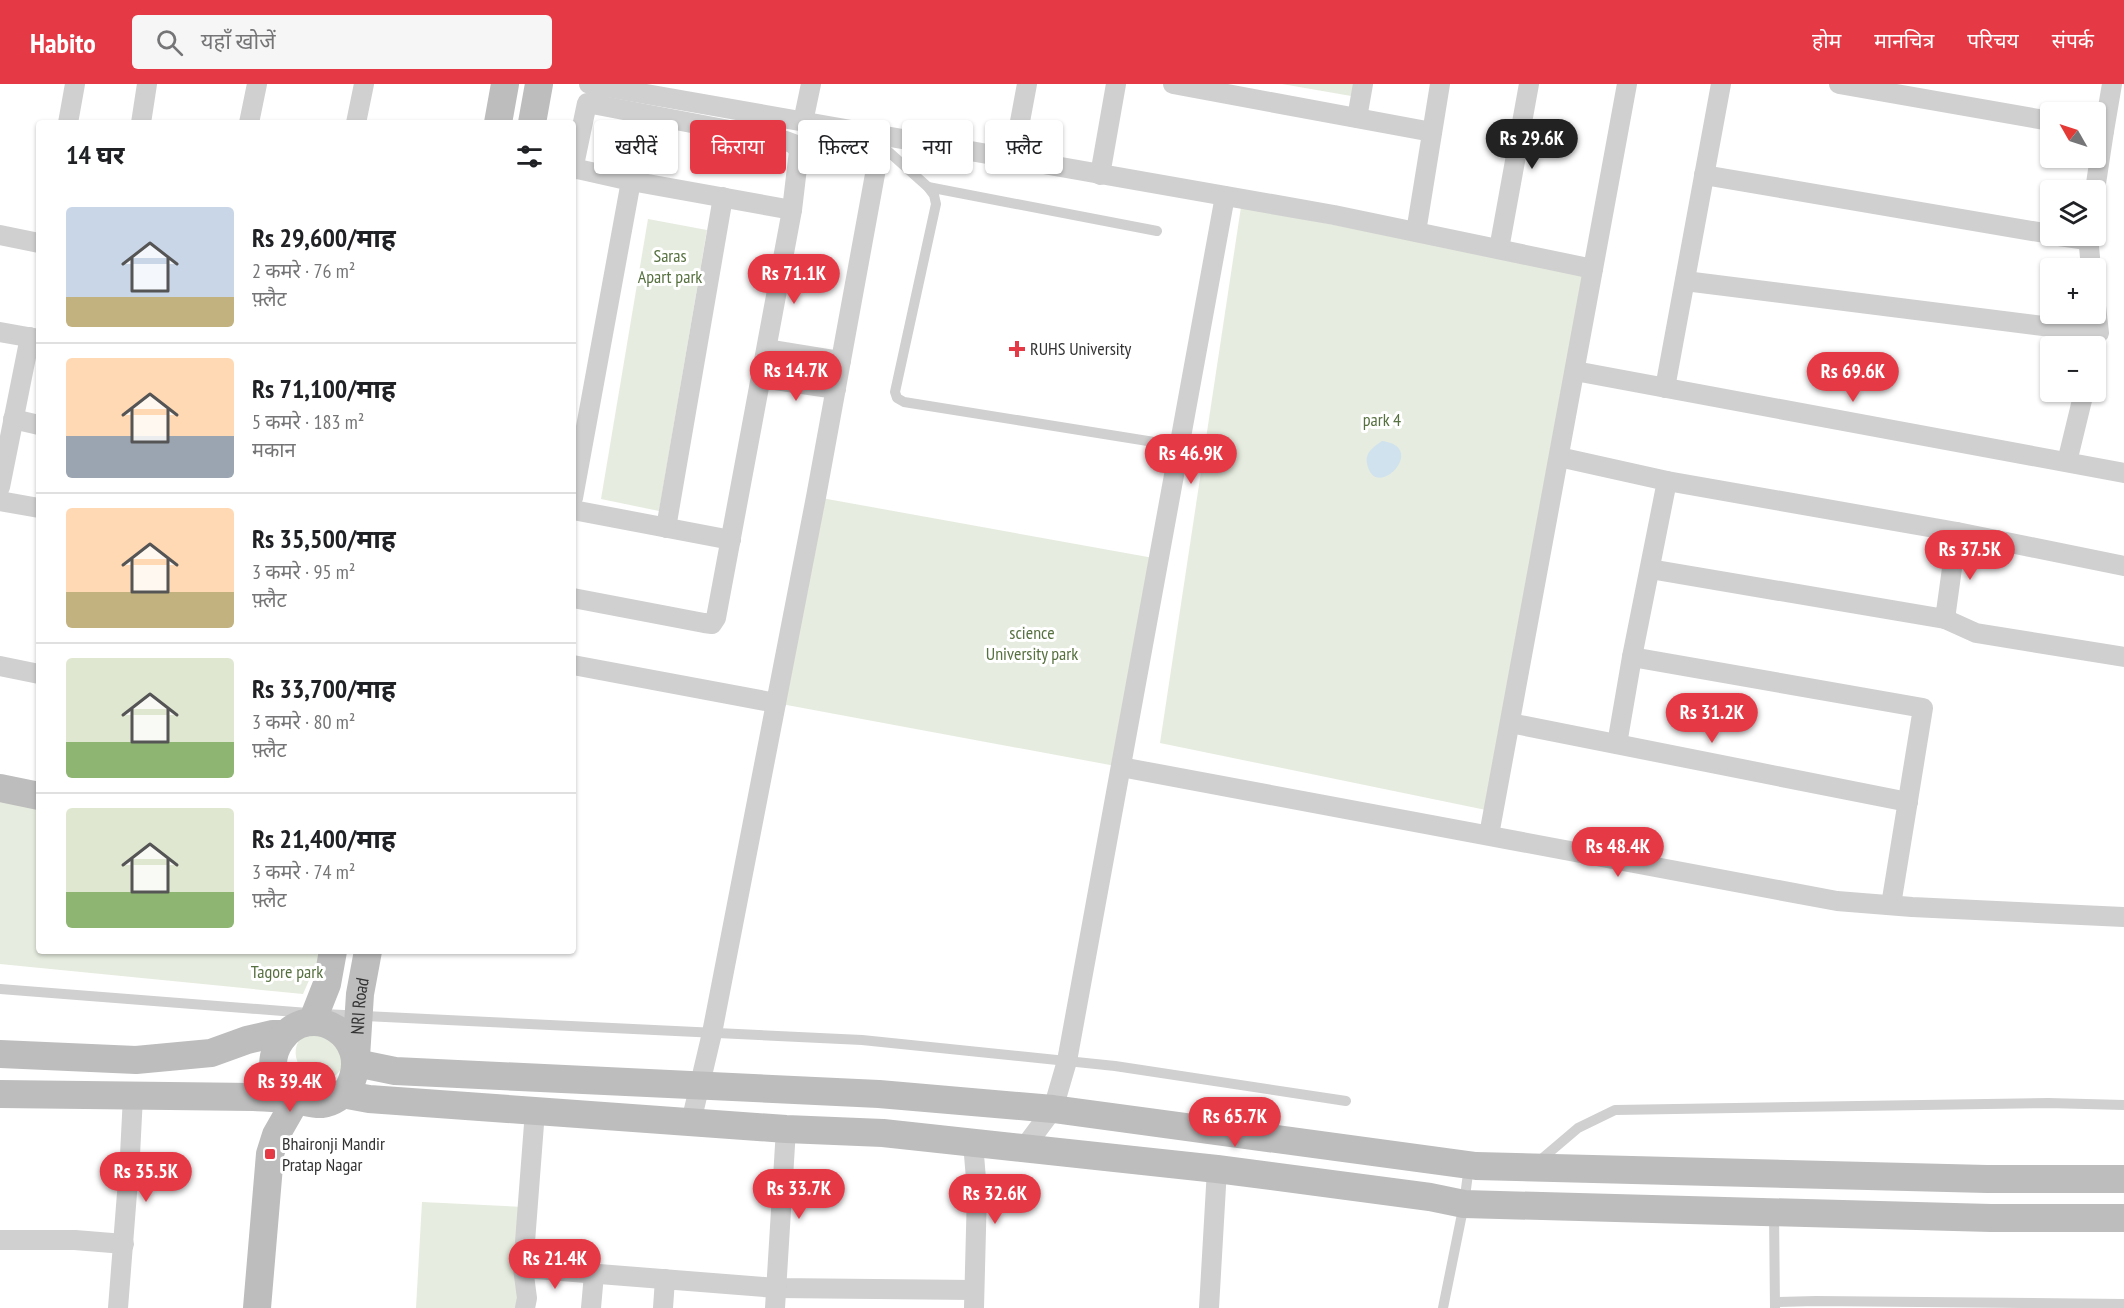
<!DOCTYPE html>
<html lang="hi">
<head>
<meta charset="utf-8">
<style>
  body { margin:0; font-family:"PT Sans Narrow","Noto Sans Devanagari",sans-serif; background:#f6f6f6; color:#202124; height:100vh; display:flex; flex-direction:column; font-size:22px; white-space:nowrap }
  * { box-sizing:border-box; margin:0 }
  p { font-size:20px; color:#757577 }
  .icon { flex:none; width:33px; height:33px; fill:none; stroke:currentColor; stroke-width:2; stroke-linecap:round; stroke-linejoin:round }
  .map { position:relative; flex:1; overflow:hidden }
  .drawer { position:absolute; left:36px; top:36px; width:540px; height:834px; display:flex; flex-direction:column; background:#fff; border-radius:6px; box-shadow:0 2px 4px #0004 }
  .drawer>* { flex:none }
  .top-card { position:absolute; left:594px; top:36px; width:570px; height:54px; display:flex; gap:12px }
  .needle { width:39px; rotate:309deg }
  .controls { position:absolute; left:2040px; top:18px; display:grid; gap:12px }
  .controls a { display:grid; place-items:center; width:66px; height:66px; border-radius:6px; background:#fff; box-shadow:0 2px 4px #0004; font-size:30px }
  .price { position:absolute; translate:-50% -51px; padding:0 14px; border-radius:21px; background:#e63946; color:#fff; font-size:20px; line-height:39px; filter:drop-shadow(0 2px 3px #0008) }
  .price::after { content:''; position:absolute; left:50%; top:36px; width:18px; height:14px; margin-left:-9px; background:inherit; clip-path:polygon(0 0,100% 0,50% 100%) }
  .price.active { background:#222; color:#fff }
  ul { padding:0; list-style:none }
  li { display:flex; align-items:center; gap:18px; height:150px; padding:0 30px }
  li+li { border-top:2px solid #e0e0e0 }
  li span { display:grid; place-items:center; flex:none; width:168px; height:120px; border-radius:6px; color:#555 }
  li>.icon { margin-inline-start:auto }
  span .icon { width:72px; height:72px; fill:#fffc; stroke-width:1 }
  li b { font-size:26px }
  h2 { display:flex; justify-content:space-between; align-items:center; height:72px; padding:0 30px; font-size:26px }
  .tag { padding:0 21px; border-radius:6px; background:#fff; box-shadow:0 2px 4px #0004; font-size:21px; line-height:54px }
  .tag.active { background:#e63946; color:#fff }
  header { display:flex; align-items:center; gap:36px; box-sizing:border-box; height:84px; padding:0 30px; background:#e63946; color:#fff }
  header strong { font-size:28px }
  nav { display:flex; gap:33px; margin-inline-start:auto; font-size:21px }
  .search { width:420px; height:54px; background:#f6f6f6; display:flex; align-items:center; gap:15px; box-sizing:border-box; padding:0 21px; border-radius:6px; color:#757577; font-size:22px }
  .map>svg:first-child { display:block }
  .green { fill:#e6ecdf }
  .water { fill:#cfe2ee }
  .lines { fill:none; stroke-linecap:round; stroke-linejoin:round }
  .lane { stroke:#d0d0d0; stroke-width:10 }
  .street { stroke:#d0d0d0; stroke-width:20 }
  .secondary { stroke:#bdbdbd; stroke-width:28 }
  .poi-dot { fill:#e63946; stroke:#fff; stroke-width:2 }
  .labels { text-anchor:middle; stroke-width:6; stroke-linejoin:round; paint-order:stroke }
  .park-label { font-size:18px; fill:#56703f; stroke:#fff }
  .poi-label { font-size:18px; fill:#333; stroke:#fff; text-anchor:start }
  .street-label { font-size:18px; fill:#333; stroke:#fff }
</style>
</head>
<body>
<header>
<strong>Habito</strong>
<div class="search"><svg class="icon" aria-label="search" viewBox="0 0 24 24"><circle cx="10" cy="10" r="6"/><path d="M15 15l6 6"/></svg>यहाँ खोजें</div>
<nav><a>होम</a><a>मानचित्र</a><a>परिचय</a><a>संपर्क</a></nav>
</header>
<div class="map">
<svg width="2124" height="1224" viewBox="0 0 2124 1224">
  <rect width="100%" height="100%" fill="#fff"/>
  <g class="green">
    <path d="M1282,0H1360L1357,13Z"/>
    <path d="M1241,123L1583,189L1486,726L1160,659Z"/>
    <path d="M648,135L707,146L659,427L601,415Z"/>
    <path d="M816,413L1159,475L1121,683L776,619Z"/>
    <path d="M0,716L39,723V867H322L303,910L0,880Z"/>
    <path d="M325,943L347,980C342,984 336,993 329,995C305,1002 284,969 303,952C308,947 318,946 325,943Z"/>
    <path d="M422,1118L525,1123L521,1224H416Z"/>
  </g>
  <path class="water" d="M1382,357C1430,363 1374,420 1367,379C1365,368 1375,362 1382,357Z"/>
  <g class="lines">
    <g class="lane">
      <path d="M881,61L928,103L934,111L936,120L895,308L897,314L904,318L1179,362"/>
      <path d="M928,103L1157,147"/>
      <path d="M0,905L308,929"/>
      <path d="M323,930L862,956L1115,982L1346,1017"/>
      <path d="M1538,1078L1578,1044L1615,1026L2048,1019L2124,1021"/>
      <path d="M1774,1128L1775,1224"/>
      <path d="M1775,1218L1816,1217L2124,1220"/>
      <path d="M1443,1224L1464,1120L1469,1082"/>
    </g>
    <g class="street">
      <path d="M589,0L1334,131L1593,185"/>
      <path d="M1173,0L1432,48"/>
      <path d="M1839,0L2050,37"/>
      <path d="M1357,34L1363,0"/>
      <path d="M803,38L811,0"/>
      <path d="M68,39L75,0"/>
      <path d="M141,39L147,0"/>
      <path d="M249,39L257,0"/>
      <path d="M356,39L364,0"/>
      <path d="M2096,45L2104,47L2112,0"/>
      <path d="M1013,75L1027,0"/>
      <path d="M573,84L631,97L792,126"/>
      <path d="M573,86L587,19L786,57L794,60L799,67L792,126L716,534L712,540L704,539L573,514"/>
      <path d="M1100,91L1116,0"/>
      <path d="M1704,91L2050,150"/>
      <path d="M2095,106L2104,47"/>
      <path d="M1416,148L1440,0"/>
      <path d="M0,151L39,159"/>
      <path d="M2059,152L2087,156"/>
      <path d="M2088,152L2091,184"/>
      <path d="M1499,165L1529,0"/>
      <path d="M1685,197L2099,249L2096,222"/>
      <path d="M0,248L39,255"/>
      <path d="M767,265L841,277"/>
      <path d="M1575,287L2124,389"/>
      <path d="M761,294L836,305"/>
      <path d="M1665,304L1721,0"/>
      <path d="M13,335L39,341"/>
      <path d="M1559,373L1667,397L1632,573"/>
      <path d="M2067,378L2084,308"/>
      <path d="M0,403L30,253"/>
      <path d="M573,414L631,97"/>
      <path d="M0,417L39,424"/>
      <path d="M573,426L731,456"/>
      <path d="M666,444L723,113"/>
      <path d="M1957,448L2124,482"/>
      <path d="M1650,485L1945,535L1957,448L1667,397"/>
      <path d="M1945,535L1976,549L2124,573"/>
      <path d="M573,581L776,619"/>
      <path d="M0,582L39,590"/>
      <path d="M1510,639L1908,718"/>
      <path d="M1617,660L1632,573L1923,624L1891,821"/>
      <path d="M1121,683L1837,817L1912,823L2124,833"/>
      <path d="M1489,751L1627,0"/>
      <path d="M535,1027L523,1184L776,1204L974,1206"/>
      <path d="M691,1038L712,949L816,413L882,52"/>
      <path d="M973,1059L977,1107L974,1224"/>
      <path d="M1024,1064L1053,1025L1067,977L1225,112"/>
      <path d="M0,1156H75L124,1160"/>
      <path d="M523,1184L527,1214L525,1224"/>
      <path d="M118,1224L130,1071L133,1012"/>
      <path d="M591,1224L594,1190"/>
      <path d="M663,1224L665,1195"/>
      <path d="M775,1224L786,1045"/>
      <path d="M1209,1224L1217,1085"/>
    </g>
    <g class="secondary">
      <path d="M498,39L505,0"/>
      <path d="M532,39L539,0"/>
      <path d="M0,704L39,712"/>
      <path d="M312,938L327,900L333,867"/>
      <path d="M0,970L136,976L211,969L247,956L273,950H285"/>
      <path id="s1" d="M356,973L360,910L368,867"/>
      <path d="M356,979L395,987L879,1010L1053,1025L1476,1082L1987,1095H2124"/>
      <path d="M0,1010L254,1013C268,1014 282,1014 295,1016C304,1017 314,1021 322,1020C332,1019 344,1011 349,1003C375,952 310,914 281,956C274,966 271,979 275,991C278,1000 290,1009 296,1016"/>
      <path d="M342,1010L369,1015L786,1045L883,1049L1217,1085L1430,1113L1464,1120L1991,1134H2124"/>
      <path d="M257,1224L270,1070L276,1051L296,1016"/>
    </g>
  </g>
  <g class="poi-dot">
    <path d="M1014 256h6v6h6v6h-6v6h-6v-6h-6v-6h6z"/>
    <rect x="264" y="1064" width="12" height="12" rx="3"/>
  </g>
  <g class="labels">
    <g class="park-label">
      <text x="670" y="178">Saras<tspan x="670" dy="21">Apart park</tspan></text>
      <text x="1382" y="342">park 4</text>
      <text x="1032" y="555">science<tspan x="1032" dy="21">University park</tspan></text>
      <text x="287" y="894">Tagore park</text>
    </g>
    <g class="poi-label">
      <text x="1030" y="271">RUHS University</text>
      <text x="282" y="1066">Bhaironji Mandir<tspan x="282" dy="21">Pratap Nagar</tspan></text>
    </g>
    <g class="street-label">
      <text dy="6" stroke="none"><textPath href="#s1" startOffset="51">NRI Road</textPath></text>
    </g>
  </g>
</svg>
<div class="controls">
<a><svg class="needle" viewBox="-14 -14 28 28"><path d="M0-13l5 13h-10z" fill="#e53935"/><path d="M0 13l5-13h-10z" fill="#757577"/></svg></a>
<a><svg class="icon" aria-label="layers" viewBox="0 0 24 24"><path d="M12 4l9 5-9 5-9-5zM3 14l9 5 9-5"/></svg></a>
<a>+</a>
<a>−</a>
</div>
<b class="price active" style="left:1532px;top:86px">Rs 29.6K</b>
<b class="price" style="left:794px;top:221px">Rs 71.1K</b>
<b class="price" style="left:796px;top:318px">Rs 14.7K</b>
<b class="price" style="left:1853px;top:319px">Rs 69.6K</b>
<b class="price" style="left:1191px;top:401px">Rs 46.9K</b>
<b class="price" style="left:1970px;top:497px">Rs 37.5K</b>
<b class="price" style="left:1712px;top:660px">Rs 31.2K</b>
<b class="price" style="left:1618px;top:794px">Rs 48.4K</b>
<b class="price" style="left:290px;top:1029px">Rs 39.4K</b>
<b class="price" style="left:1235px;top:1064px">Rs 65.7K</b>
<b class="price" style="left:146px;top:1119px">Rs 35.5K</b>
<b class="price" style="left:799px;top:1136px">Rs 33.7K</b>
<b class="price" style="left:995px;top:1141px">Rs 32.6K</b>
<b class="price" style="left:555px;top:1206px">Rs 21.4K</b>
<div class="top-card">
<a class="tag">खरीदें</a>
<a class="tag active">किराया</a>
<a class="tag">फ़िल्टर</a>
<a class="tag">नया</a>
<a class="tag">फ़्लैट</a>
</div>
<section class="drawer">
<h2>14 घर<svg class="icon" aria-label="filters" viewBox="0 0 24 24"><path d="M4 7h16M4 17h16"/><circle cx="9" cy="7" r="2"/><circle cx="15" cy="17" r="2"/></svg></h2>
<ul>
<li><span style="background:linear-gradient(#c9d6e8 75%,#c2b280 0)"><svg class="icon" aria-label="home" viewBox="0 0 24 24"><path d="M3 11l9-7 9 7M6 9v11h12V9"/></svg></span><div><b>Rs 29,600/माह</b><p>2 कमरे · 76 m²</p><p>फ़्लैट</p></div></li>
<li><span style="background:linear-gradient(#ffd9b3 65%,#9aa5b1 0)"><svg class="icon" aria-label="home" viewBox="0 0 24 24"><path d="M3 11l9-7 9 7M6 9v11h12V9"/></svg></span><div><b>Rs 71,100/माह</b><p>5 कमरे · 183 m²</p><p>मकान</p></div></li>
<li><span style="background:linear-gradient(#ffd9b3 70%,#c2b280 0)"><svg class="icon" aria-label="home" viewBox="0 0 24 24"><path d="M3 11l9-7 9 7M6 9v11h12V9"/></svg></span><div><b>Rs 35,500/माह</b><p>3 कमरे · 95 m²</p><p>फ़्लैट</p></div></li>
<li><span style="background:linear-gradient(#dfe7d0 70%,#8fb573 0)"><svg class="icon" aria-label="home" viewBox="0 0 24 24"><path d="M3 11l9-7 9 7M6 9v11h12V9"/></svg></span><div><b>Rs 33,700/माह</b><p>3 कमरे · 80 m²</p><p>फ़्लैट</p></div></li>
<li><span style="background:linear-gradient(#dfe7d0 70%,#8fb573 0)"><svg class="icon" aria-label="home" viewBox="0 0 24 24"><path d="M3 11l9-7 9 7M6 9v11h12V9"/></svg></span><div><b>Rs 21,400/माह</b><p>3 कमरे · 74 m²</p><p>फ़्लैट</p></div></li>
</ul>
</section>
</div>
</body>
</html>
